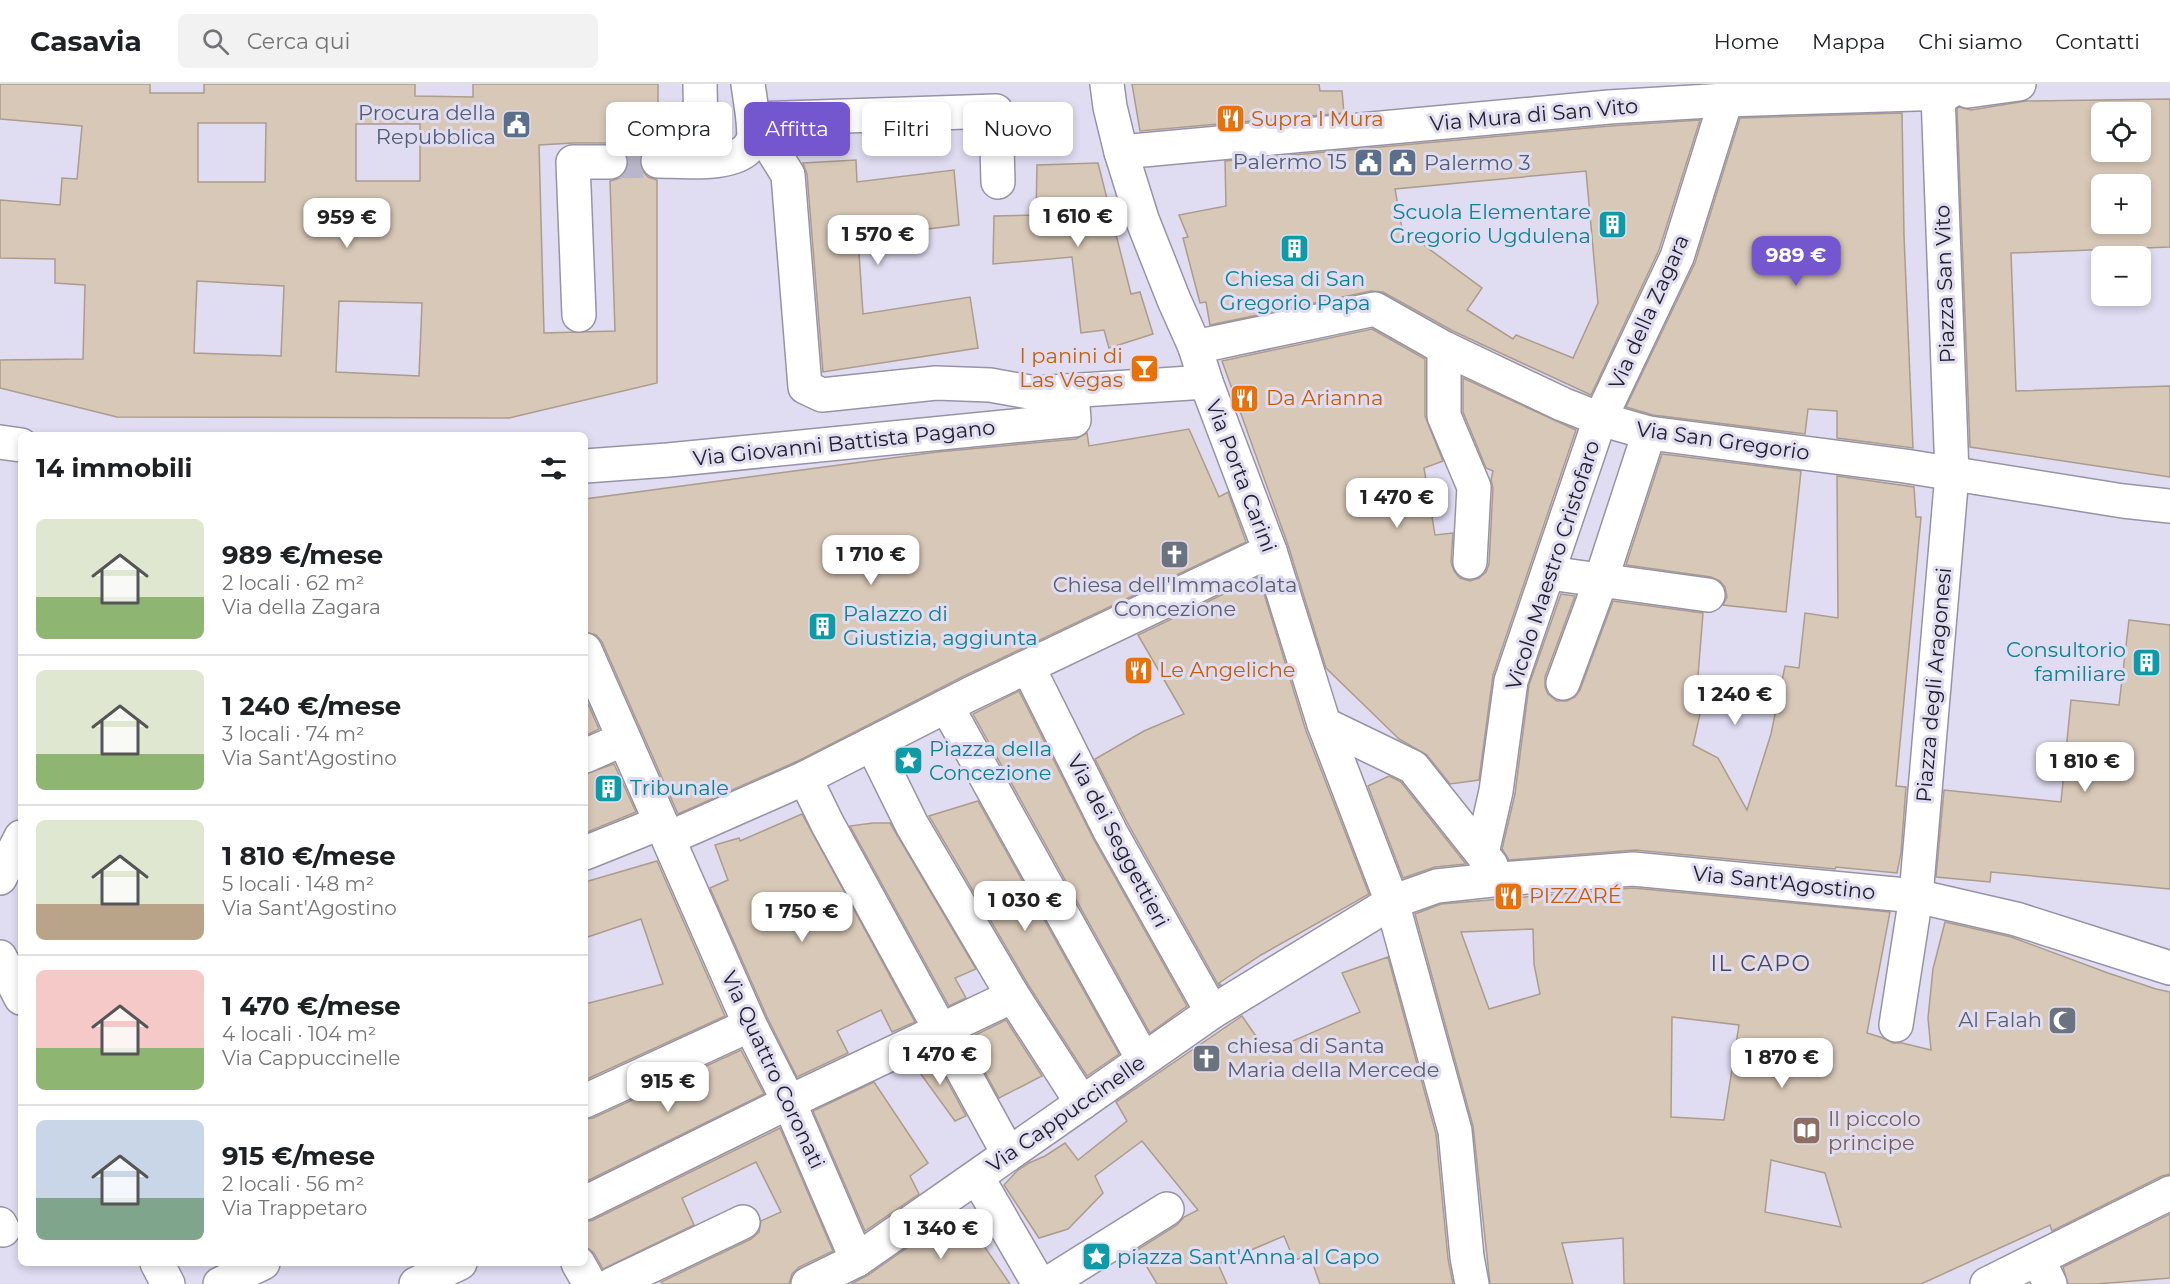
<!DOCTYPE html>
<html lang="it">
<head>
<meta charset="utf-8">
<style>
  body { margin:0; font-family:Montserrat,sans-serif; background:#f2f2f2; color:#202124; height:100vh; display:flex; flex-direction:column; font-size:22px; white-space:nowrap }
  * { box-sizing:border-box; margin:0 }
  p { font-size:20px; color:#757577 }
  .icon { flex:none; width:33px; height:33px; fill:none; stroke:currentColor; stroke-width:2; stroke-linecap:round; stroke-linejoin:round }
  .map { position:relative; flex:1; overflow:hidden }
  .sheet { position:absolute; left:18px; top:348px; width:570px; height:834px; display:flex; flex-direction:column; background:#fff; border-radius:9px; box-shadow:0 3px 9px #0003 }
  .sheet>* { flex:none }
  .top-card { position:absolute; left:606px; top:18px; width:570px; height:54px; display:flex; gap:12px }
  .fabs { position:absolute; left:2091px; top:18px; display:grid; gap:12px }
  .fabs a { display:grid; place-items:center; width:60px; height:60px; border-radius:9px; background:#fff; box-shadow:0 3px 9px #0003; font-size:30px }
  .price { position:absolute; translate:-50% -51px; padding:0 14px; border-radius:12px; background:#fff; color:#222; font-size:20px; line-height:39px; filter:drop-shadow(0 2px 3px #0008) }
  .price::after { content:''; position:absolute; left:50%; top:36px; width:18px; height:14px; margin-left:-9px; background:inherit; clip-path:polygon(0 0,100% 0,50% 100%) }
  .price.current { background:#7456cf; color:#fff }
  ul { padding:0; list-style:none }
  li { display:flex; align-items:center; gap:18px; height:150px; padding:0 18px }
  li+li { border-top:2px solid #e0e0e0 }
  li span { display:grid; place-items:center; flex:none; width:168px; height:120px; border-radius:9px; color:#555 }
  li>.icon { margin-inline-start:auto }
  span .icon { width:72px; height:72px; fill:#fffc; stroke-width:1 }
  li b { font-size:26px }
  h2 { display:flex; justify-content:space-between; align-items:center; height:72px; padding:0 18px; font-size:26px }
  .pill { padding:0 21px; border-radius:9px; background:#fff; box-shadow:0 3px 9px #0003; font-size:21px; line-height:54px }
  .pill.current { background:#7456cf; color:#fff }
  header { display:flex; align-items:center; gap:36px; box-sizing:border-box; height:84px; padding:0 30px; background:#fff; border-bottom:2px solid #e0e0e0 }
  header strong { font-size:28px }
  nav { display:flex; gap:33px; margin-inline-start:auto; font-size:21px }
  .search { width:420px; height:54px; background:#f2f2f2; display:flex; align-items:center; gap:15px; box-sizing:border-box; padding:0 21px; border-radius:9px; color:#757577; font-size:22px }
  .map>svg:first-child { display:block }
  .building { fill:#d8c8b7; stroke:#ab9c8c; stroke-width:1.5; fill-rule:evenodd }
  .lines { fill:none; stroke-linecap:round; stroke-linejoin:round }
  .minor-tunnel { stroke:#bab6c9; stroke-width:33; stroke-dasharray:33 16; stroke-linecap:butt }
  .minor-casing { stroke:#9793a7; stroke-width:36 }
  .minor { stroke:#fff; stroke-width:33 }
  .labels { text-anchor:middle; stroke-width:6; stroke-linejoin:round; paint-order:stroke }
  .service-label { font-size:21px; fill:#4e5e75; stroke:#e0dcf1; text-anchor:end }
  .street-label { font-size:21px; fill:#222028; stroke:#e0dcf1 }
  .food-label { font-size:21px; fill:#c56008; stroke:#e0dcf1; text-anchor:start }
  .culture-label { font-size:21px; fill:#0d838f; stroke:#e0dcf1; text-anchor:start }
  .worship-label { font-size:21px; fill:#5b616d; stroke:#e0dcf1 }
  .education-label { font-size:21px; fill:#785e54; stroke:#e0dcf1; text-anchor:start }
  .neighbourhood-label { font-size:22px; letter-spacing:1.5px; fill:#4c485a; stroke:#e0dcf1 }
</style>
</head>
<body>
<header>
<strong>Casavia</strong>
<div class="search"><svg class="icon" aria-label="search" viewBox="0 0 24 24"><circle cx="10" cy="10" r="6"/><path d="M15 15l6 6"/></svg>Cerca qui</div>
<nav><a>Home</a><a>Mappa</a><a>Chi siamo</a><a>Contatti</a></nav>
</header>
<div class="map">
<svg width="2170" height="1200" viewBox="0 0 2170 1200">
  <rect width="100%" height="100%" fill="#e0dcf1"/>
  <g class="building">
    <path d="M0,0H150V9H204V0H415V12L473,13V0H658V58L649,61L642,67L639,77L642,86L648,93L657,96V299L509,334L117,333L0,304V276L83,275L85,201L55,199V175L0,174V116L60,121L62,94L77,95L82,42L0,35ZM198,39H266L265,98H198ZM356,40H420V97H356ZM573,59H609L619,62L626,68L629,77L626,88L620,94L610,97L615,247L544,249L539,61ZM197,197L284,202L281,272L194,269ZM339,217L422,219L419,292L336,288Z"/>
    <path d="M1132,0H1319L1320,7H1342L1344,29L1140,47Z"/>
    <path d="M2170,15V163L2011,169L2016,307L2170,302V393L1970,363L1957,25L1959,23L1971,26L2026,17ZM2102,28H2140V68H2102ZM2102,100H2140V140H2102Z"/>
    <path d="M1902,29L1904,152L1913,364L1837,354V327L1808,325L1805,350L1653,331L1626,323L1695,179L1740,34Z"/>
    <path d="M1700,36L1659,166L1591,311L1453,247L1383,208L1371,207L1210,241L1206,218L1200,219L1183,154L1188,153L1179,131L1226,122L1225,77L1610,42ZM1586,87L1598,219L1573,274L1516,251L1513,255L1467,226L1482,204L1402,145L1395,105Z"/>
    <path d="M856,76L857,98L954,86L959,141L858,154L863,230L970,213L978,264L823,288L807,90L803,79Z"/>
    <path d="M1098,79L1131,210L1140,208L1153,250L1109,264L1104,246L1081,249L1072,173L993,180L994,132L1036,131L1037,81Z"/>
    <path d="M1372,245L1425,275V332L1443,377L1424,384L1435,451L1453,449L1451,478L1454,487L1460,494L1470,497L1479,494L1486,488L1489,480L1493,404L1491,396L1493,387L1486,384L1463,328V294L1576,346L1493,591L1479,696L1450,700L1427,671L1399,655L1326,584L1288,461L1222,277Z"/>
    <path d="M1189,345L1219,413L1228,408L1246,458L962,593L800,676L678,730L602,558L596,551L585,548V415L937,368L1076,355L1087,349L1089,362Z"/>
    <path d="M1662,370L1801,387L1786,528L1723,521L1727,513L1725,503L1720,497L1711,493L1626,481Z"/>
    <path d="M1837,392L1914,403L1916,433H1921L1896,702L1906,703L1901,769L1897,789L1836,783L1835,785L1635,766L1509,776L1502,765L1515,710L1529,601L1561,510L1575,512L1545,593V603L1548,610L1557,617H1567L1575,613L1580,606L1613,517L1703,529L1697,604L1704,612L1693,661L1718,674L1747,726L1771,650L1785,582L1799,584L1805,529L1838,534Z"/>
    <path d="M1259,493L1306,647L1369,810L1261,871L1219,899L1221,901L1219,902L1127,738L1095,675L1144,647L1184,630L1138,551Z"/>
    <path d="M2129,536L2170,541V805L1991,788L1990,798L1936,793L1944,706L2061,718L2071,616L2119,621Z"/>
    <path d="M1019,607L1094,756L1187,922L1150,949L973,630Z"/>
    <path d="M585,613L599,645L585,652Z"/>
    <path d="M614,680L636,728L585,749V690Z"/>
    <path d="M1389,692L1401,698L1466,780L1435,783L1403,794L1368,702Z"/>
    <path d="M978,717L1119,970L1087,992L1029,902L929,732Z"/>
    <path d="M802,730L915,938L892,948L881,926L837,947L848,969L797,993L767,933L710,804L728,796L715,761L739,754L740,757Z"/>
    <path d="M873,739H890L976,885L955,894L966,914L949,922L850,742Z"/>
    <path d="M657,777L725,932L585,996V920L663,900L641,835L585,854V798Z"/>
    <path d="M1633,804L1890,828L1867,949L1883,954L1893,959H1902L1931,966L1928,934L1933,885L1945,838L2011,853L2108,889L2156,905L2170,908V1090L2162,1092L2052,1147L2050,1141L1921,1200H1624L1623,1154L1562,1159L1573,1200H1490L1473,1042L1415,830L1441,820ZM1533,845L1534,880L1540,910L1489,925L1461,848ZM1672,933L1739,941L1724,1036L1671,1033ZM1771,1076L1825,1089L1841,1143L1765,1128Z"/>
    <path d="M1388,873L1436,1050L1448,1175L1453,1200H1320L1310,1172L1294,1176L1284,1152L1218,1180L1227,1200H1157L1137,1166L1177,1141L1184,1133L1198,1126L1142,1057L1095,1092L1103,1109L1068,1145L1039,1154L1004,1101L1017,1087L1029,1079L1045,1072L1065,1059L1078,1076L1127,1037L1116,1018L1242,932L1267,968L1360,928L1342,889Z"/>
    <path d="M1006,936L1042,992L999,1014L967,955Z"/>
    <path d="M741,966L764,1010L585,1098V1035L593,1034Z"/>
    <path d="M933,971L966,1032L955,1037L915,982L911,985L909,982Z"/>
    <path d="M874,998L928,1079L910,1092L919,1110L865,1147L813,1027Z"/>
    <path d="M780,1044L833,1167L799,1183L792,1190L789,1200H662L661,1198L751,1155L759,1148L761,1137L781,1128L756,1078L682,1114L694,1141L603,1185L594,1169L585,1162V1138L593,1136Z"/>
    <path d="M960,1127L1010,1200H851L868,1191Z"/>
    <path d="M2170,1130V1194L2097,1200H2068L2063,1183Z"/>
  </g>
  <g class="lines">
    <path class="minor-tunnel" d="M610,78L658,77"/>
    <defs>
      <g id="minor">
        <path d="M700,0L701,50"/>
        <path d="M748,0L753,35L788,91L805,303L822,311L936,299L990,301L1035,309L1206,298"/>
        <path d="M1107,0L1110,23L1121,68L1142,135L1174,216L1195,263L1206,298L1270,467L1324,640L1392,818L1455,1047L1467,1173L1472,1200"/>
        <path d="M1968,7L2019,0"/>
        <path d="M1121,68L1609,23L1726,16L1948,9"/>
        <path d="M658,77C681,77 741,84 752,58C755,52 753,41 753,35L996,27L998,98"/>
        <path d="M579,231L573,78H610"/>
        <path d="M1195,263L1375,225L1444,264L1562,320L1600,335L1649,349L1905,382L2123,417L2170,422"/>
        <path d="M1444,264V332L1474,403L1470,478"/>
        <path d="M0,358L21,361"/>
        <path d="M585,382L668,376L1074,336L1072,307"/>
        <path d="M1549,489L1708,511"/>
        <path d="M585,566L750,941L789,1018L857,1176"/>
        <path d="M1028,583L1110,747L1212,928"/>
        <path d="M1563,599L1601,496L1649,349"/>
        <path d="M947,623L1143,975"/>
        <path d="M1324,640L1413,683L1491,781"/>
        <path d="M872,660L912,741L1013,912L1082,1019"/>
        <path d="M585,672L624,655"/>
        <path d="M805,694L827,739L1008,1069"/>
        <path d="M669,754L805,694L970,610L1270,467"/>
        <path d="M585,769L660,739"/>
        <path d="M1482,769L1496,707L1511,597L1600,335L1677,173L1726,16"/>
        <path d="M0,794L21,753"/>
        <path d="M0,873L21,914"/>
        <path d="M1896,941L1916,812L1952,390L1938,10"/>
        <path d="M585,1017L750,941"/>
        <path d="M977,1093L1039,1200"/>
        <path d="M585,1119L789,1018L1013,912"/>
        <path d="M0,1140L3,1146"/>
        <path d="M2038,1175L2050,1200"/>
        <path d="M157,1179L168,1200"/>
        <path d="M578,1179L590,1200"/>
        <path d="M220,1200L263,1179"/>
        <path d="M416,1200L460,1179"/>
        <path d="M613,1200L743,1138"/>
        <path d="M808,1200L857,1176L1212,928L1392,818L1437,802L1501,795L1633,785L1916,812L2016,835L2170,884"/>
        <path d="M1047,1200L1167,1125"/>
        <path d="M1987,1200L2170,1109"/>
      </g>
    </defs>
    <use href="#minor" class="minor-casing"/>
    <use href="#minor" class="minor"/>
  </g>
  <defs>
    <symbol id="restaurant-square" viewBox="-11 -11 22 22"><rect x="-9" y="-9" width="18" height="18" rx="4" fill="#e8710a" stroke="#e0dcf1"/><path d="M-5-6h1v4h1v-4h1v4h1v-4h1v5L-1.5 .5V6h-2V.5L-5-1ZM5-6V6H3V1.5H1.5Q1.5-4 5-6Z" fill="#fff"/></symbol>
    <symbol id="civic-square" viewBox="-11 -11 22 22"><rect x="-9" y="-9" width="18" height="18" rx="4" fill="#5c6f8a" stroke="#e0dcf1"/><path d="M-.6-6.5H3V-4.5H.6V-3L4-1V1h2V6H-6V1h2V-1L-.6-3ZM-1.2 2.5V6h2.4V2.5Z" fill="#fff"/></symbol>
    <symbol id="building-square" viewBox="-11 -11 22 22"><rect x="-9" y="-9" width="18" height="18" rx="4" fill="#0f9aa8" stroke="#e0dcf1"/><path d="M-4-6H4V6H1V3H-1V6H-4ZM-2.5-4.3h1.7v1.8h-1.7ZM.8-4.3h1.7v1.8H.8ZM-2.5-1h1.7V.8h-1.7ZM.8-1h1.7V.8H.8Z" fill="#fff"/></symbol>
    <symbol id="bar-square" viewBox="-11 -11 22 22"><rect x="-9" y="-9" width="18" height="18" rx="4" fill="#e8710a" stroke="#e0dcf1"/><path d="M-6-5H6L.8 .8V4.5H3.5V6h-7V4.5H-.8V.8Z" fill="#fff"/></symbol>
    <symbol id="church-square" viewBox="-11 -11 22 22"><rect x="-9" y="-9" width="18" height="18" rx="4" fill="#6b7280" stroke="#e0dcf1"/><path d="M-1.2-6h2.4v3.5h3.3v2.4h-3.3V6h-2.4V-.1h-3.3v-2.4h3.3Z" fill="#fff"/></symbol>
    <symbol id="sight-square" viewBox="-11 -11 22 22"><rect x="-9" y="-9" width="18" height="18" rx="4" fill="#0f9aa8" stroke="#e0dcf1"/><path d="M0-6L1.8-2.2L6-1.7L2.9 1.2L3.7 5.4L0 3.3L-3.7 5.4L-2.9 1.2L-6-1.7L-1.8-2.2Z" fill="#fff"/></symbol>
    <symbol id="mosque-square" viewBox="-11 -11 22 22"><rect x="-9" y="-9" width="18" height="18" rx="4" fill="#6b7280" stroke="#e0dcf1"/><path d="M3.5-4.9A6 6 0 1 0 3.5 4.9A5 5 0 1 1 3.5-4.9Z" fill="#fff"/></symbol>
    <symbol id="library-square" viewBox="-11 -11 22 22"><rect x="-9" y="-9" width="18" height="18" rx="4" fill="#8d6e63" stroke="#e0dcf1"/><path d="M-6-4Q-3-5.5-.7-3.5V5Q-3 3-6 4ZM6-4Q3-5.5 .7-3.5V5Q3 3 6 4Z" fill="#fff"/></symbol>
  </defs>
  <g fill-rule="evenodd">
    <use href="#restaurant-square" x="1214" y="18" width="33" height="33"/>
    <use href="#civic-square" x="500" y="24" width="33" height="33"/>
    <use href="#civic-square" x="1352" y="62" width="33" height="33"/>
    <use href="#civic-square" x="1386" y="62" width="33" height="33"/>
    <use href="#building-square" x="1596" y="124" width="33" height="33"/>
    <use href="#building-square" x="1278" y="148" width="33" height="33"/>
    <use href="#bar-square" x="1128" y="268" width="33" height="33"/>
    <use href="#restaurant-square" x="1228" y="298" width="33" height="33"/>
    <use href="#church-square" x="1158" y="454" width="33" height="33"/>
    <use href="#building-square" x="806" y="526" width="33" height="33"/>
    <use href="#building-square" x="2130" y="562" width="33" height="33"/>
    <use href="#restaurant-square" x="1122" y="570" width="33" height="33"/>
    <use href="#sight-square" x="892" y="660" width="33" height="33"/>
    <use href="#building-square" x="592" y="688" width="33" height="33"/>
    <use href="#restaurant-square" x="1492" y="796" width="33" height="33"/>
    <use href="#mosque-square" x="2046" y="920" width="33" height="33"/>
    <use href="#church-square" x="1190" y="958" width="33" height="33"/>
    <use href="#library-square" x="1790" y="1030" width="33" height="33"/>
    <use href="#sight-square" x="1080" y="1156" width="33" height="33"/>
  </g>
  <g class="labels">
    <g class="service-label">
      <text x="496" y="36">Procura della<tspan x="496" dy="24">Repubblica</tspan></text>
      <text x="1347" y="85">Palermo 15</text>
      <text x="1424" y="86" text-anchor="start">Palermo 3</text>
    </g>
    <g class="street-label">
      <text transform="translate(1534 31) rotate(-5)" y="7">Via Mura di San Vito</text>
      <text transform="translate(1945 200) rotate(-92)" y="7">Piazza San Vito</text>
      <text transform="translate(1649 228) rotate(-66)" y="7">Via della Zagara</text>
      <text transform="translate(1723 357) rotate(8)" y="7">Via San Gregorio</text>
      <text transform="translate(844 359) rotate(-6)" y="7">Via Giovanni Battista Pagano</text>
      <text transform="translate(1241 392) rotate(69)" y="7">Via Porta Carini</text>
      <text transform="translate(1553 481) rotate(-72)" y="7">Vicolo Maestro Cristofaro</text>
      <text transform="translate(1934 601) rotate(-85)" y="7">Piazza degli Aragonesi</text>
      <text transform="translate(1118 757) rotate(62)" y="7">Via dei Seggettieri</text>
      <text transform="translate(1784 799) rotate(6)" y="7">Via Sant'Agostino</text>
      <text transform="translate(773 986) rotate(65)" y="7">Via Quattro Coronati</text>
      <text transform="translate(1066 1030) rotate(-35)" y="7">Via Cappuccinelle</text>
    </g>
    <g class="food-label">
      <text x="1251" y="42">Supra I Mura</text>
      <text x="1123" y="279" text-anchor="end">I panini di<tspan x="1123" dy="24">Las Vegas</tspan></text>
      <text x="1266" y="321">Da Arianna</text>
      <text x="1159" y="593">Le Angeliche</text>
      <text x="1529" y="819">PIZZARÉ</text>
    </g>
    <g class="culture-label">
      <text x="1591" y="135" text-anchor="end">Scuola Elementare<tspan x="1591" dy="24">Gregorio Ugdulena</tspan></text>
      <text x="1295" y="202" text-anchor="middle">Chiesa di San<tspan x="1295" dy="24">Gregorio Papa</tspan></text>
      <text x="843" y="537">Palazzo di<tspan x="843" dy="24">Giustizia, aggiunta</tspan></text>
      <text x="2126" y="573" text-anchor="end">Consultorio<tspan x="2126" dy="24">familiare</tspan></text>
      <text x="929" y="672">Piazza della<tspan x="929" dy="24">Concezione</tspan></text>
      <text x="630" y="711">Tribunale</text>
      <text x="1117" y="1180">piazza Sant'Anna al Capo</text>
    </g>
    <g class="worship-label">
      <text x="1175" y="508">Chiesa dell'Immacolata<tspan x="1175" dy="24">Concezione</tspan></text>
      <text x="2042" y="943" text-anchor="end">Al Falah</text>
      <text x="1227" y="969" text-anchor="start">chiesa di Santa<tspan x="1227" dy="24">Maria della Mercede</tspan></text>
    </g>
    <g class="education-label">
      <text x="1828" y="1042">Il piccolo<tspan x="1828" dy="24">principe</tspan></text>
    </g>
    <g class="neighbourhood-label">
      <text x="1761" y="887">IL CAPO</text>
    </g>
  </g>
</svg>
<div class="fabs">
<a><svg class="icon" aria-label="locate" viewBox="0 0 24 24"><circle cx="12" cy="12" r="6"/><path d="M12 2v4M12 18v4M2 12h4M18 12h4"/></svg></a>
<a>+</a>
<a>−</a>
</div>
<b class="price" style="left:1078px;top:164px">1 610 €</b>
<b class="price" style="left:347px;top:165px">959 €</b>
<b class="price" style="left:878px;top:182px">1 570 €</b>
<b class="price current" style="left:1796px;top:203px">989 €</b>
<b class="price" style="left:1397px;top:445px">1 470 €</b>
<b class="price" style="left:871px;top:502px">1 710 €</b>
<b class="price" style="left:1735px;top:642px">1 240 €</b>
<b class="price" style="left:2085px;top:709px">1 810 €</b>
<b class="price" style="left:1025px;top:848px">1 030 €</b>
<b class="price" style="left:802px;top:859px">1 750 €</b>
<b class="price" style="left:940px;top:1002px">1 470 €</b>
<b class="price" style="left:1782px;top:1005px">1 870 €</b>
<b class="price" style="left:668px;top:1029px">915 €</b>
<b class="price" style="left:941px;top:1176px">1 340 €</b>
<div class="top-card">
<a class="pill">Compra</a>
<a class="pill current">Affitta</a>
<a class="pill">Filtri</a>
<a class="pill">Nuovo</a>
</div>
<section class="sheet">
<h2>14 immobili<svg class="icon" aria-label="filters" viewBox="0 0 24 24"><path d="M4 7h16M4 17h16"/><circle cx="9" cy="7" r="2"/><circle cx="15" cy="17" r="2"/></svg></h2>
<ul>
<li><span style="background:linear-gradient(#dfe7d0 65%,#8fb573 0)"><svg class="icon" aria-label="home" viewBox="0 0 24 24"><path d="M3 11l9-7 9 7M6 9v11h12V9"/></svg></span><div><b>989 €/mese</b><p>2 locali · 62 m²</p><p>Via della Zagara</p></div></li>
<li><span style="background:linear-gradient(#dfe7d0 70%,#8fb573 0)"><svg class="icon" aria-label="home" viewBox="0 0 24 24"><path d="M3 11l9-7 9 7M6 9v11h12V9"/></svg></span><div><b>1 240 €/mese</b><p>3 locali · 74 m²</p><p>Via Sant'Agostino</p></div></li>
<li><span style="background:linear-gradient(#dfe7d0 70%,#b9a48a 0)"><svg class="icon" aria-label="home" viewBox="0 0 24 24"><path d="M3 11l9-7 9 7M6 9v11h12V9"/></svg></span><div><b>1 810 €/mese</b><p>5 locali · 148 m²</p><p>Via Sant'Agostino</p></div></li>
<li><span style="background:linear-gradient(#f6c9c9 65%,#8fb573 0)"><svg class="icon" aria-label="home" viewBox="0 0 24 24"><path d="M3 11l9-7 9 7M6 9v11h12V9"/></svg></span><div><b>1 470 €/mese</b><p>4 locali · 104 m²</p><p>Via Cappuccinelle</p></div></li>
<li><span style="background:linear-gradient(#c9d6e8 65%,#7fa58c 0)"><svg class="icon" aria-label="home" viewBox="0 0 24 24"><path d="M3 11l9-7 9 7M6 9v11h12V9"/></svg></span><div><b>915 €/mese</b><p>2 locali · 56 m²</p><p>Via Trappetaro</p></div></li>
</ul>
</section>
</div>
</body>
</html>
